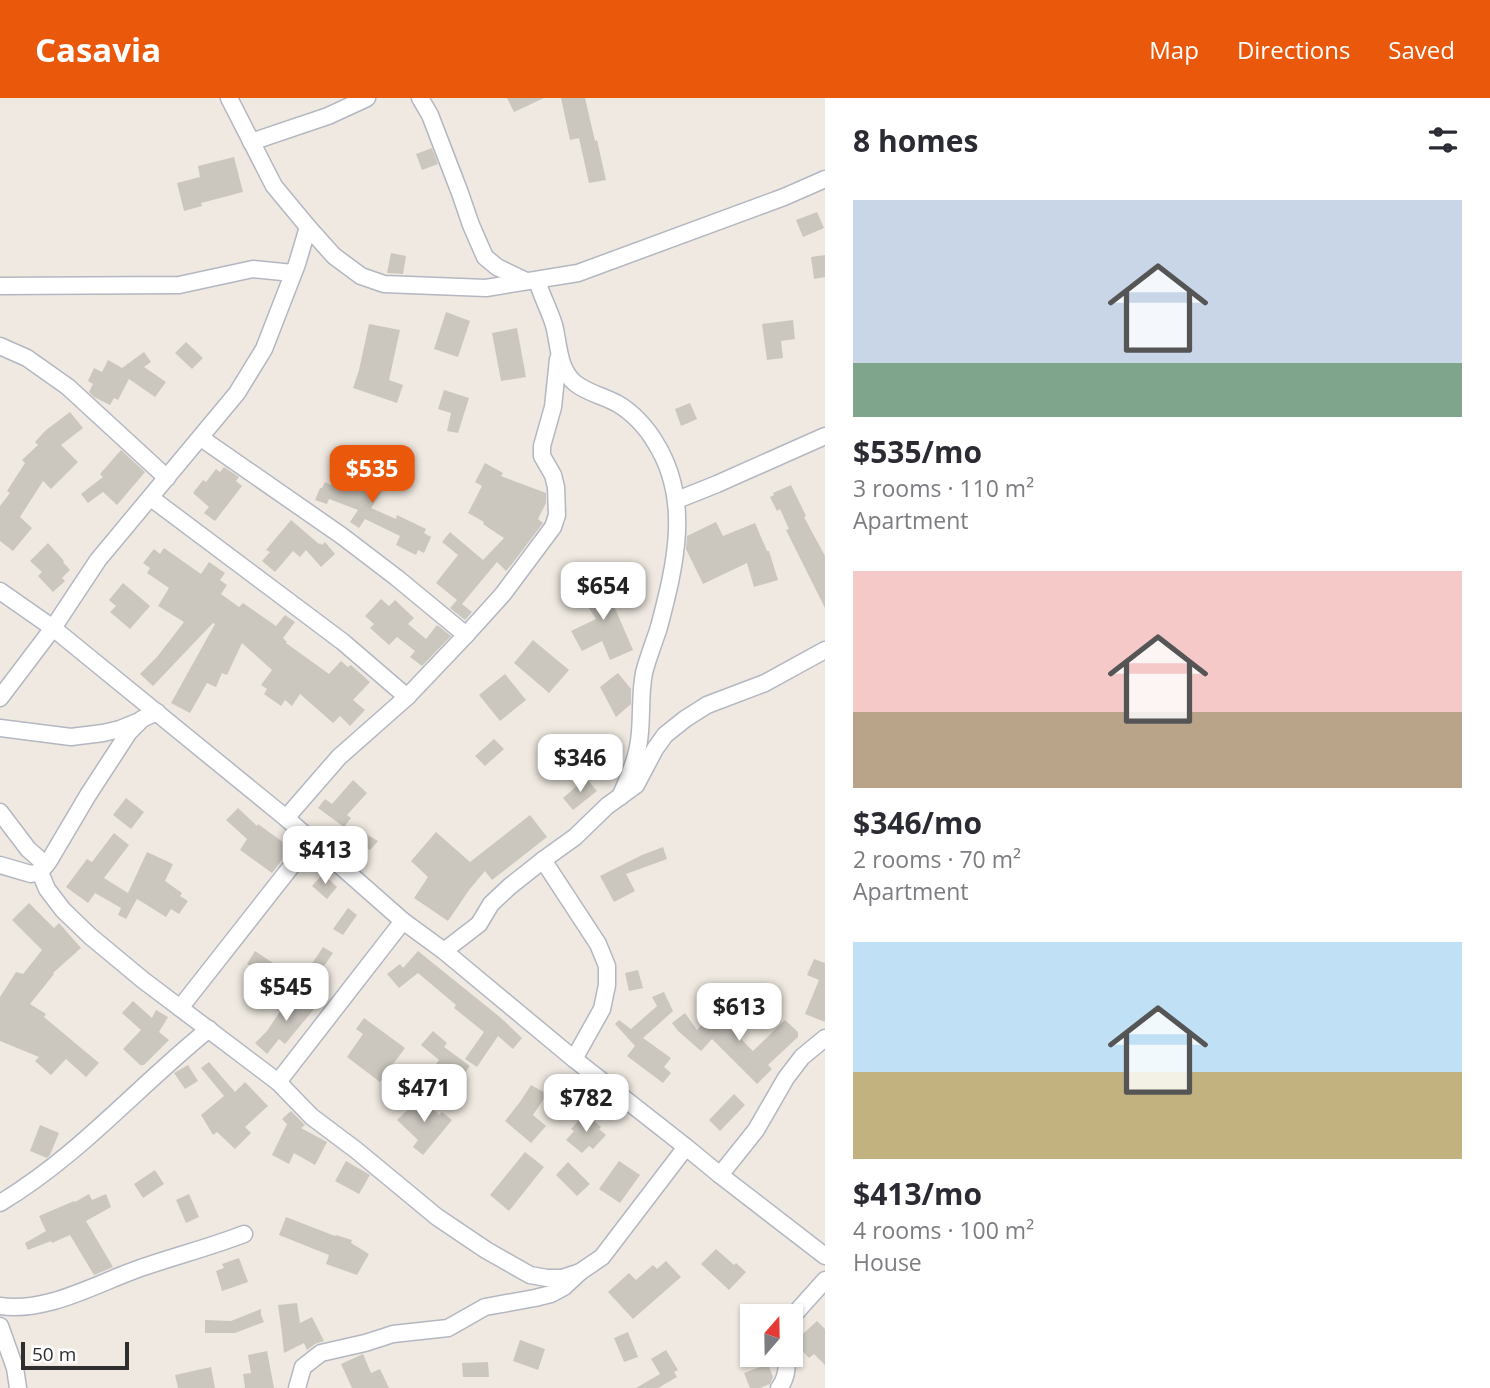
<!DOCTYPE html>
<html lang="en">
<head>
<meta charset="utf-8">
<style>
  body { margin:0; font-family:"Open Sans",sans-serif; background:#f7f7f7; color:#2b2b33; height:100vh; display:flex; flex-direction:column; font-size:26px; white-space:nowrap }
  * { box-sizing:border-box; margin:0 }
  p { font-size:23px; color:#7c7c81 }
  .icon { flex:none; width:38px; height:38px; fill:none; stroke:currentColor; stroke-width:2; stroke-linecap:round; stroke-linejoin:round }
  .map { position:relative; flex:1; overflow:hidden }
  .sheet { display:flex; flex-direction:column; background:#fff; width:665px }
  .sheet>* { flex:none }
  .needle { width:46px; rotate:20deg }
  .buttons { position:absolute; left:740px; top:1206px; display:grid; gap:14px }
  .buttons a { display:grid; place-items:center; width:63px; height:63px; border-radius:0px; background:#fff; box-shadow:0 2px 5px #0004; font-size:35px }
  .scale { position:absolute; left:21px; bottom:18px; width:108px; box-sizing:border-box; padding-left:7px; border:4px solid #2e2e2e; border-top:0; font-size:19px; line-height:24px; white-space:nowrap; color:#2e2e2e; -webkit-text-stroke:5px #fff; paint-order:stroke }
  .price { position:absolute; translate:-50% -60px; padding:0 16px; border-radius:14px; background:#fff; color:#222; font-size:23px; line-height:46px; filter:drop-shadow(0 2px 4px #0008) }
  .price::after { content:''; position:absolute; left:50%; top:42px; width:21px; height:16px; margin-left:-10px; background:inherit; clip-path:polygon(0 0,100% 0,50% 100%) }
  .price.active { background:#ea580c; color:#fff }
  ul { padding:0; list-style:none }
  li { display:grid; align-content:center; gap:14px; height:371px; padding:0 28px }
  li span { display:grid; place-items:center; height:217px; border-radius:0px; color:#555 }
  li>.icon { margin-inline-start:auto }
  span .icon { width:126px; height:126px; fill:#fffc; stroke-width:1 }
  li b { font-size:30px }
  h2 { display:flex; justify-content:space-between; align-items:center; height:84px; padding:0 28px; font-size:30px }
  header { display:flex; align-items:center; gap:42px; box-sizing:border-box; height:98px; padding:0 35px; background:#ea580c; color:#fff }
  header strong { font-size:33px }
  nav { display:flex; gap:38px; margin-inline-start:auto; font-size:24px }
  main { display:flex; flex:1; min-height:0 }
  .map>svg:first-child { display:block }
  .building { fill:#cbc7bf }
  .lines { fill:none; stroke-linecap:round; stroke-linejoin:round }
  .minor-casing { stroke:#b4b7c1; stroke-width:19 }
  .minor { stroke:#fff; stroke-width:16 }
</style>
</head>
<body>
<header>
<strong>Casavia</strong>
<nav><a>Map</a><a>Directions</a><a>Saved</a></nav>
</header>
<main>
<div class="map">
<svg width="825" height="1290" viewBox="0 0 825 1290">
  <rect width="100%" height="100%" fill="#efe9e1"/>
  <g class="building">
    <path d="M507,0H544L514,14Z"/>
    <path d="M561,0H585L595,43L597,42L606,82L589,85L579,40L570,42Z"/>
    <path d="M432,50L438,66L422,72L416,56Z"/>
    <path d="M234,59L243,94L201,105L202,108L184,113L177,85L200,79L198,68Z"/>
    <path d="M817,114L824,130L803,139L796,122Z"/>
    <path d="M391,155L406,158L403,176L387,175Z"/>
    <path d="M825,157V179L814,181L811,159Z"/>
    <path d="M446,214L470,223L458,259L434,251Z"/>
    <path d="M793,222L795,241L781,243L783,260L767,262L762,226Z"/>
    <path d="M369,226L400,232L389,282L403,287L397,305L353,290L359,272Z"/>
    <path d="M517,230L526,279L501,283L492,235Z"/>
    <path d="M186,244L203,260L192,271L175,255Z"/>
    <path d="M144,254L151,264L144,269L166,284L155,299L129,281L118,302L114,300L110,307L94,299L89,294L93,286L88,283L94,270L102,274L108,262L122,270Z"/>
    <path d="M444,292L469,300L458,335L447,333L451,315L438,311Z"/>
    <path d="M690,305L697,321L681,328L675,311Z"/>
    <path d="M70,314L83,330L61,347L78,364L51,391L43,383L20,419L32,430L13,453L0,443V408L10,395L7,393L25,365L22,362L38,347L35,344L46,332Z"/>
    <path d="M121,352L145,374L117,407L103,394L88,405L81,396L103,379L100,376Z"/>
    <path d="M384,365L396,372L371,410L396,421L397,417L426,431L424,435L431,439L424,455L418,452L416,457L396,447L400,438L365,421L359,430L350,424L358,412L329,401L327,406L315,402L320,390H322L325,384L331,387L338,370L343,372L345,368L375,380Z"/>
    <path d="M485,365L503,375L501,378L546,395V405L538,421L543,425L512,466L506,473L497,464L462,506L472,514L465,522L450,510L457,502L436,485L458,457L442,444L450,434L483,462L504,440L483,426L484,424L468,415L482,388L475,384Z"/>
    <path d="M224,369L239,379L236,383L242,388L215,423L204,415L209,409L193,395L203,382L206,384L216,371L220,374Z"/>
    <path d="M791,387L806,418L804,419L825,458V510L786,432L789,431L780,411L777,413L770,399L774,397L773,395Z"/>
    <path d="M291,422L319,446L320,445L322,447L325,444L335,456L321,469L306,452L300,459L293,453L275,474L262,463L270,454L266,452Z"/>
    <path d="M716,424L723,438L755,425L767,453H769L778,482L754,489L747,465L703,486L686,451L687,438Z"/>
    <path d="M48,445L64,463L63,464L70,472L62,480L65,483L53,494L38,478L42,474L30,463Z"/>
    <path d="M164,450L201,476L209,464L225,475L220,482L227,487L221,496L239,509L243,505L276,528L285,517L295,524L283,540L287,544L286,545L329,576L341,563L348,569L351,567L370,584L353,602L365,612L350,628L340,618L333,625L300,596L292,608L285,602L281,608L264,596L267,591L261,587L272,572L242,545L227,577L222,575L216,589L207,585L190,615L171,605L215,526L213,525L153,588L140,576L157,559L184,524L158,508L169,490L147,475L150,470L143,465L154,451L160,456Z"/>
    <path d="M609,479L620,495L611,501L633,552L610,562L602,543L582,553L571,533L596,521L581,498Z"/>
    <path d="M123,485L150,508L130,531L110,514L116,508L109,502Z"/>
    <path d="M381,501L389,508L395,502L414,520L408,526L426,541L437,527L451,538L422,568L410,559L415,553L397,539L389,547L370,530L374,526L365,518Z"/>
    <path d="M533,542L569,572L549,595L514,565Z"/>
    <path d="M618,575L631,591V606L616,619L600,589Z"/>
    <path d="M505,576L526,602L500,623L479,597Z"/>
    <path d="M494,641L504,651L485,668L475,658Z"/>
    <path d="M586,680L597,693L573,712L563,700Z"/>
    <path d="M353,682L367,695L347,717L351,720L344,729L318,710L325,701L332,706Z"/>
    <path d="M126,700L144,714L131,731L113,717Z"/>
    <path d="M238,710L257,728L258,726L291,750L272,775L240,752L247,741L226,722Z"/>
    <path d="M530,717L547,739L492,782L485,773L469,792L448,823L414,800L428,779L411,763L436,734L470,764Z"/>
    <path d="M359,732L378,743L370,752L353,742Z"/>
    <path d="M114,735L129,747L104,780L128,795L147,754L173,766L165,783L182,795L180,798L188,803L179,816L171,811L166,819L137,801L126,821L118,817L121,810L95,795L88,805L66,789L87,761L92,764Z"/>
    <path d="M663,749L667,761L626,776L635,793L614,804L600,778L642,757Z"/>
    <path d="M323,776L337,789L327,801L312,788Z"/>
    <path d="M29,805L54,830L59,825L81,850L53,875L54,876L30,906L46,916L44,919L99,965L86,979L66,961L51,977L35,963L39,959L0,943V899L16,874L23,876L42,852L12,822Z"/>
    <path d="M348,810L357,817L343,837L333,831Z"/>
    <path d="M323,849L333,855L320,874L311,867Z"/>
    <path d="M255,853L282,871L264,900L253,893L257,888L248,883L256,871L247,866Z"/>
    <path d="M418,853L501,920L522,940L513,951L498,938L477,969L465,961L484,934L454,910L456,907L418,875L399,890L387,876L400,866L403,870Z"/>
    <path d="M814,861L825,865V924L805,916L819,882L807,877Z"/>
    <path d="M638,872L643,890L629,893L625,875Z"/>
    <path d="M293,894L314,911L285,946L279,941L267,956L255,945L267,933Z"/>
    <path d="M664,894L673,913L643,940L671,960L664,969L671,975L663,985L627,958L635,948L615,926L619,922L631,931L657,908L652,899Z"/>
    <path d="M133,903L152,920L156,912L168,919L159,934L169,942L144,967H140L123,951L141,932L122,915Z"/>
    <path d="M715,911L728,922L725,925L753,953L785,922L798,934V939L768,967L772,971L757,986L712,941L701,953L678,933L672,925L685,915L697,932Z"/>
    <path d="M364,920L405,950L380,984L347,959L363,936L356,931Z"/>
    <path d="M433,933L447,945L444,949L470,968L461,980L453,974L449,980L434,969L439,962L421,947Z"/>
    <path d="M209,964L235,994L245,984L268,1008L245,1029L251,1035L235,1051L217,1034L213,1037L201,1017L224,998L201,970Z"/>
    <path d="M188,967L198,983L185,991L174,975Z"/>
    <path d="M531,987L547,996L533,1017L546,1028L531,1045L505,1023L520,1004Z"/>
    <path d="M734,996L745,1007L720,1033L709,1022Z"/>
    <path d="M421,999L439,1017L442,1014L452,1022L423,1057L413,1049L418,1042L397,1022Z"/>
    <path d="M291,1013L305,1027L301,1030L327,1044L315,1067L294,1055L289,1066L272,1057L287,1026L282,1021Z"/>
    <path d="M585,1015L601,1029L599,1031L606,1037L593,1051L589,1048L582,1055L566,1042L574,1033L571,1031Z"/>
    <path d="M40,1027L59,1035L50,1057L47,1060L30,1053Z"/>
    <path d="M525,1054L544,1069L509,1113L490,1097Z"/>
    <path d="M346,1063L370,1077L359,1096L335,1083Z"/>
    <path d="M619,1063L640,1077L620,1105L599,1091Z"/>
    <path d="M568,1064L590,1086L577,1098L556,1077Z"/>
    <path d="M155,1072L164,1086L143,1100L134,1086Z"/>
    <path d="M89,1096L92,1102L106,1096L111,1109L86,1123L113,1169L94,1177L70,1137L52,1145L51,1143L28,1152L25,1145L46,1133L39,1118L74,1103L75,1104Z"/>
    <path d="M189,1096L199,1119L186,1125L176,1102Z"/>
    <path d="M286,1119L335,1138L336,1137L352,1142L351,1145L369,1156L357,1177L326,1166L329,1157L279,1137Z"/>
    <path d="M716,1151L734,1167L736,1165L746,1174L729,1192L701,1166Z"/>
    <path d="M239,1160L248,1184L222,1193L216,1173L224,1170L222,1166Z"/>
    <path d="M666,1163L681,1179L633,1221L608,1194L629,1175L636,1182L653,1167L657,1171Z"/>
    <path d="M297,1205L300,1225L312,1219L324,1243L315,1246L307,1252L304,1245L284,1255L282,1236H284H282L278,1207Z"/>
    <path d="M261,1211V1217L264,1224L235,1235H205V1222L231,1223Z"/>
    <path d="M817,1223L825,1231V1267L814,1256L809,1260L794,1244Z"/>
    <path d="M628,1234L638,1259L624,1264L614,1240Z"/>
    <path d="M520,1242L545,1251L538,1272L513,1263Z"/>
    <path d="M666,1252L678,1272L674,1274L677,1279L658,1290H636L660,1276L651,1261Z"/>
    <path d="M267,1253L274,1290H245L243,1276L251,1275L248,1257Z"/>
    <path d="M363,1256L371,1275L380,1271L389,1290H352L341,1266Z"/>
    <path d="M488,1264L489,1279H463L462,1265Z"/>
    <path d="M768,1266L773,1279L770,1286L760,1290H750L744,1275Z"/>
    <path d="M211,1269L215,1290H178L175,1277Z"/>
  </g>
  <g class="lines">
    <defs>
      <g id="minor">
        <path d="M229,0L274,88L308,129L334,158L361,178L384,186L486,190L578,175L784,99L825,81"/>
        <path d="M420,0L430,17L460,95L471,127L485,159L497,169L526,183"/>
        <path d="M251,44L328,18L367,0"/>
        <path d="M537,182C541,197 549,211 554,227C559,246 558,271 575,285C587,295 604,298 618,306C632,314 647,330 655,344C692,402 675,468 659,529C654,545 648,559 644,575C639,600 643,625 638,649C635,666 627,683 620,699"/>
        <path d="M0,188L179,187L253,171L293,175"/>
        <path d="M0,248L27,260L68,289L167,380"/>
        <path d="M201,340L342,438L397,480L466,537"/>
        <path d="M151,400L343,544L407,599"/>
        <path d="M677,402L717,386L825,338"/>
        <path d="M0,493L53,530L286,720L403,823L444,853L574,961L686,1049L720,1077L825,1158"/>
        <path d="M0,600L53,530L98,462L237,295L264,251L297,166L308,129"/>
        <path d="M0,630L71,639L103,635L120,631L137,624"/>
        <path d="M0,714L28,751L46,767"/>
        <path d="M286,720L339,659L407,599L466,537L503,496L553,429L557,417L556,389L553,377L542,358V348L553,309L558,261"/>
        <path d="M543,762L598,846L607,868V887L602,911L574,961"/>
        <path d="M0,767L31,776L40,774L49,763L88,697L129,634L142,621L157,614"/>
        <path d="M40,774L47,791L63,812L90,838L143,882L278,984L312,1019L356,1052L437,1119L486,1152L530,1177L547,1180H562L580,1174"/>
        <path d="M444,853L479,826L491,806L509,789L543,762L575,739L607,708L636,687L655,651L665,637L685,621L707,607L765,585L825,552"/>
        <path d="M180,910L312,742"/>
        <path d="M278,984L403,823"/>
        <path d="M720,1077L756,1032L786,980L802,959L825,940"/>
        <path d="M0,1105C80,1057 137,989 209,931"/>
        <path d="M0,1208C45,1215 94,1187 135,1172C171,1159 208,1150 244,1136"/>
        <path d="M791,1220L825,1182"/>
        <path d="M0,1228L15,1270L18,1290"/>
        <path d="M297,1290L303,1269L321,1255L365,1245L393,1236L448,1230L485,1209L535,1200L551,1196L564,1189L580,1174L602,1159L686,1049"/>
        <path d="M779,1290C787,1280 788,1269 786,1256"/>
      </g>
    </defs>
    <use href="#minor" class="minor-casing"/>
    <use href="#minor" class="minor"/>
  </g>
</svg>
<div class="buttons">
<a><svg class="needle" viewBox="-14 -14 28 28"><path d="M0-13l5 13h-10z" fill="#e53935"/><path d="M0 13l5-13h-10z" fill="#7c7c81"/></svg></a>
</div>
<div class="scale">50 m</div>
<b class="price active" style="left:372px;top:407px">$535</b>
<b class="price" style="left:603px;top:524px">$654</b>
<b class="price" style="left:580px;top:696px">$346</b>
<b class="price" style="left:325px;top:788px">$413</b>
<b class="price" style="left:286px;top:925px">$545</b>
<b class="price" style="left:739px;top:945px">$613</b>
<b class="price" style="left:424px;top:1026px">$471</b>
<b class="price" style="left:586px;top:1036px">$782</b>
</div>
<section class="sheet">
<h2>8 homes<svg class="icon" aria-label="filters" viewBox="0 0 24 24"><path d="M4 7h16M4 17h16"/><circle cx="9" cy="7" r="2"/><circle cx="15" cy="17" r="2"/></svg></h2>
<ul>
<li><span style="background:linear-gradient(#c9d6e8 75%,#7fa58c 0)"><svg class="icon" aria-label="home" viewBox="0 0 24 24"><path d="M3 11l9-7 9 7M6 9v11h12V9"/></svg></span><div><b>$535/mo</b><p>3 rooms · 110 m²</p><p>Apartment</p></div></li>
<li><span style="background:linear-gradient(#f6c9c9 65%,#b9a48a 0)"><svg class="icon" aria-label="home" viewBox="0 0 24 24"><path d="M3 11l9-7 9 7M6 9v11h12V9"/></svg></span><div><b>$346/mo</b><p>2 rooms · 70 m²</p><p>Apartment</p></div></li>
<li><span style="background:linear-gradient(#bfe0f5 60%,#c2b280 0)"><svg class="icon" aria-label="home" viewBox="0 0 24 24"><path d="M3 11l9-7 9 7M6 9v11h12V9"/></svg></span><div><b>$413/mo</b><p>4 rooms · 100 m²</p><p>House</p></div></li>
</ul>
</section>
</main>
</body>
</html>
